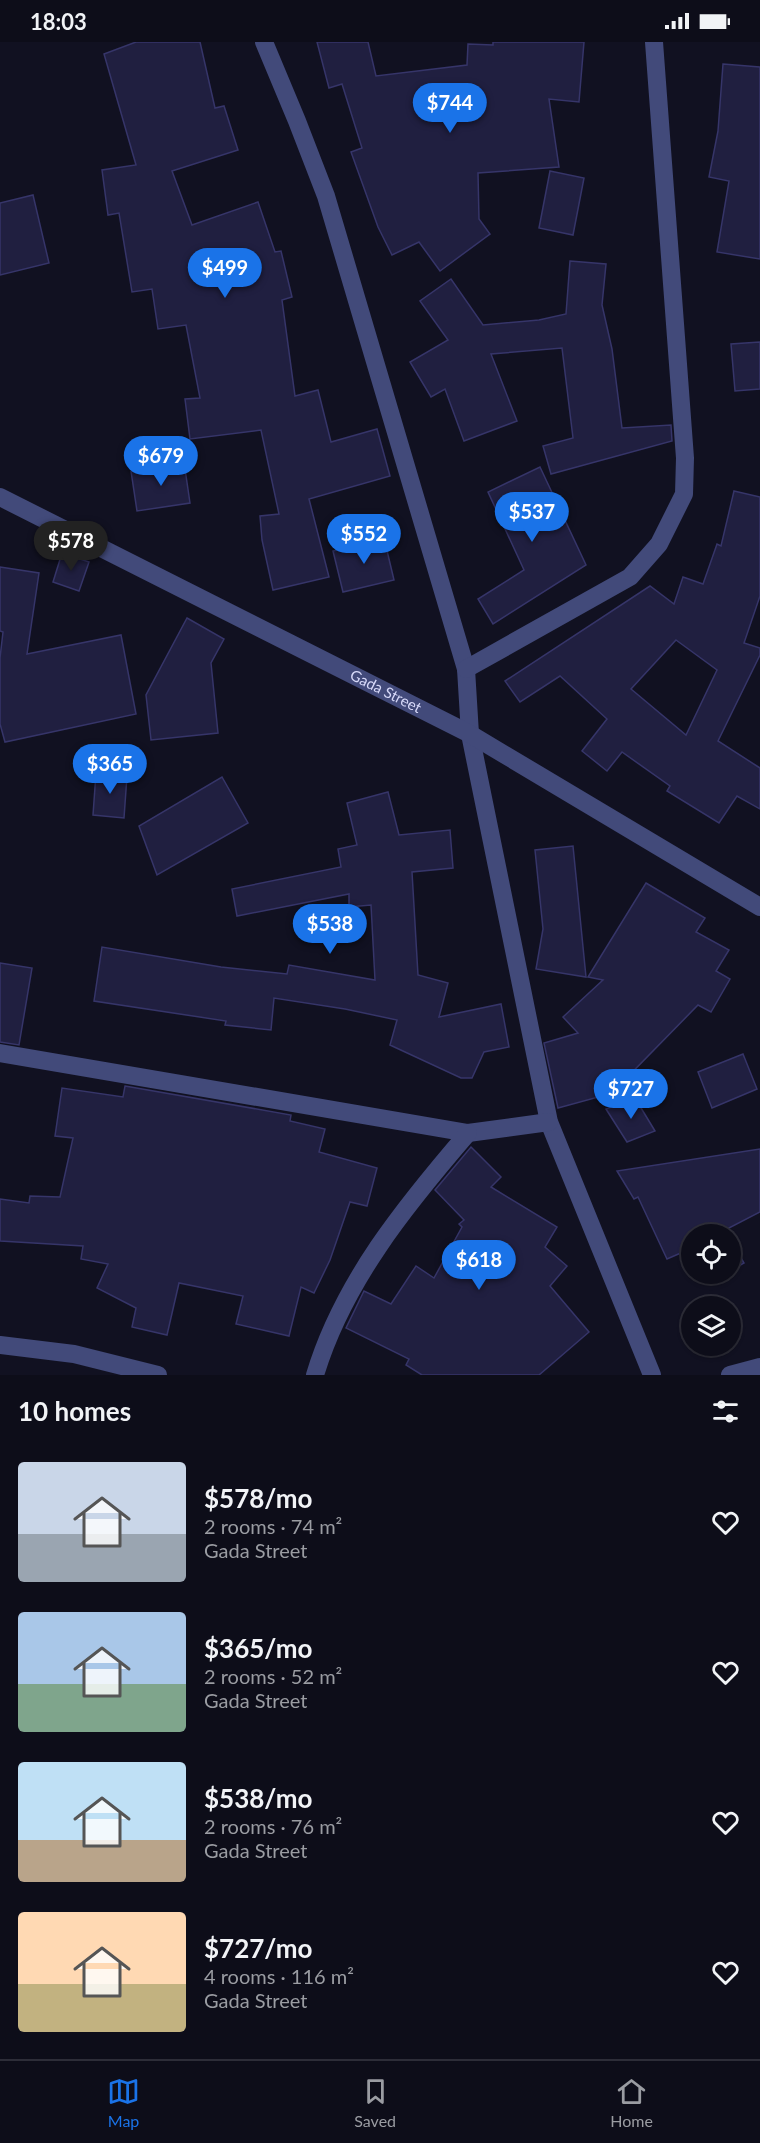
<!DOCTYPE html>
<html lang="en">
<head>
<meta charset="utf-8">
<style>
  body { margin:0; font-family:Lato,sans-serif; background:#161622; color:#f1f3f6; height:100vh; display:flex; flex-direction:column; font-size:22px; white-space:nowrap }
  * { box-sizing:border-box; margin:0 }
  p { font-size:20px; color:#9a9ca2 }
  .icon { flex:none; width:33px; height:33px; fill:none; stroke:currentColor; stroke-width:2; stroke-linecap:round; stroke-linejoin:round }
  .map { position:relative; height:1333px; overflow:hidden }
  .details { display:flex; flex-direction:column; background:#0d0d19; flex:1 }
  .details>* { flex:none }
  .buttons { position:absolute; left:681px; top:1182px; display:grid; gap:12px }
  .buttons a { display:grid; place-items:center; width:60px; height:60px; border-radius:50%; background:#0d0d19; box-shadow:0 2px 4px #0004,0 0 0 2px #2d2d38; font-size:30px }
  .price { position:absolute; translate:-50% -51px; padding:0 14px; border-radius:21px; background:#1a73e8; color:#fff; font-size:20px; line-height:39px; filter:drop-shadow(0 2px 3px #0008) }
  .price::after { content:''; position:absolute; left:50%; top:36px; width:18px; height:14px; margin-left:-9px; background:inherit; clip-path:polygon(0 0,100% 0,50% 100%) }
  .price.current { background:#222; color:#fff }
  ul { padding:0; list-style:none }
  li { display:flex; align-items:center; gap:18px; height:150px; padding:0 18px }
  li span { display:grid; place-items:center; flex:none; width:168px; height:120px; border-radius:6px; color:#555 }
  li>.icon { margin-inline-start:auto }
  span .icon { width:72px; height:72px; fill:#fffc; stroke-width:1 }
  li b { font-size:26px }
  h2 { display:flex; justify-content:space-between; align-items:center; height:72px; padding:0 18px; font-size:26px }
  .status { display:flex; justify-content:space-between; align-items:center; height:42px; padding:0 30px; background:#0d0d19; direction:ltr }
  .status svg { height:16px; fill:currentColor }
  .tab-bar { display:flex; justify-content:space-around; align-items:center; height:84px; border-top:2px solid #2d2d38; background:#0d0d19; font-size:16px; color:#9a9ca2 }
  .tab-bar a { display:grid; justify-items:center; gap:3px }
  .tab-bar .current { color:#1a73e8 }
  .map>svg:first-child { display:block }
  .building { fill:#201f40; stroke:#363569; stroke-width:1.5; fill-rule:evenodd }
  .lines { fill:none; stroke-linecap:round; stroke-linejoin:round }
  .minor { stroke:#424a7a; stroke-width:18 }
  .labels { text-anchor:middle; stroke-width:6; stroke-linejoin:round; paint-order:stroke }
  .street-label { font-size:15px; fill:#d7d9f9; stroke:#111121 }
</style>
</head>
<body>
<div class="status"><b>18:03</b><svg viewBox="0 0 49 12"><path d="M0 12V9h3v3zM5 12V6h3v6zM10 12V3h3v9zM15 12V0h3v12zM26 1h20v11H26zM47 4h2v5h-2z"/></svg></div>
<div class="map">
<svg width="760" height="1333" viewBox="0 0 760 1333">
  <rect width="100%" height="100%" fill="#111121"/>
  <g class="building">
    <path d="M136,0H200L215,66L224,64L238,108L172,129L192,183L258,160L275,210L281,209L292,255L282,258L295,354L318,348L331,400L377,387L390,434L309,457L329,535L273,548L262,498L260,474L279,472L261,388L190,397L185,357L200,356L186,283L158,287L152,247L132,250L119,171L108,173L102,128L136,123L104,12Z"/>
    <path d="M317,0H368L376,34L467,23L468,2L493,3V0H584L579,60L549,57L559,125L478,131L479,177L490,192L440,229L419,200L392,213L378,185L351,110L362,106L342,42L329,46Z"/>
    <path d="M723,22L760,25V217L717,210L729,139L709,135L718,89Z"/>
    <path d="M550,129L584,136L573,193L539,186Z"/>
    <path d="M33,153L49,221L0,233V161Z"/>
    <path d="M570,219L606,222L602,263L612,307L622,386L671,383L672,399L551,432L543,404L573,396L562,306L491,312L517,379L464,399L445,347L431,355L410,320L448,298L420,259L451,237L483,283L539,278L566,272Z"/>
    <path d="M760,300V347L735,349L731,302Z"/>
    <path d="M184,420L190,461L137,469L131,429Z"/>
    <path d="M540,425L586,523L493,582L478,557L524,528L488,450Z"/>
    <path d="M734,449L760,455V554L744,601L760,606V613L718,699L760,726V767L737,754L719,781L667,749L670,744L622,710L607,729L582,709L607,677L560,634L520,660L505,639L650,544L674,562L683,535L703,542L717,502L721,504ZM676,598L717,628L686,693L631,647Z"/>
    <path d="M384,496L394,538L343,550L333,509Z"/>
    <path d="M62,511L89,520L79,549L53,540Z"/>
    <path d="M0,525L39,531L27,612L121,593L136,672L5,700L0,682V616L3,590L0,589Z"/>
    <path d="M187,576L224,597L211,621L218,691L151,698L146,653Z"/>
    <path d="M96,731L127,734L124,776L93,773Z"/>
    <path d="M222,735L248,781L157,833L139,784Z"/>
    <path d="M388,750L399,793L450,788L453,826L412,830L418,933L448,941L439,975L501,962L509,1005L484,1010L472,1036H461L390,1003L397,978L345,967L274,956L271,988L225,983L226,979L94,959L102,905L221,925L287,932L289,923L375,938L371,863L349,865V852L237,874L232,847L341,825L338,807L357,803L347,761Z"/>
    <path d="M573,804L586,935L536,927L543,887L535,808Z"/>
    <path d="M646,841L705,876L696,890L729,908L716,929L730,937L711,970L698,963L602,1061L598,1055L558,1066L544,1001L578,991L563,975L603,938L588,935Z"/>
    <path d="M0,921L32,926L19,1003L0,1000Z"/>
    <path d="M743,1012L757,1047L712,1066L698,1030Z"/>
    <path d="M125,1044L291,1073L290,1079L325,1087L319,1110L377,1126L367,1164L350,1160L330,1218L314,1251L301,1245L289,1294L236,1282L243,1254L179,1241L167,1293L132,1285L136,1266L97,1246L108,1222L81,1217L83,1204L0,1199V1157L29,1161L30,1154L60,1155L73,1096L55,1094L62,1046L123,1055Z"/>
    <path d="M635,1056L655,1089L627,1100L606,1067Z"/>
    <path d="M471,1105L501,1135L491,1145L557,1185L545,1205L567,1224L550,1244L589,1290L539,1333H422L406,1323L409,1317L346,1286L364,1249L391,1262L416,1224L434,1236L462,1185L459,1182L464,1178L435,1148Z"/>
    <path d="M760,1107V1170L725,1188L728,1192H692V1209L690,1207L667,1217L638,1155L634,1157L617,1129Z"/>
    <path d="M730,1197L744,1221L730,1229Z"/>
    <path d="M704,1232H726L710,1241Z"/>
  </g>
  <g class="lines">
    <g class="minor">
      <path d="M264,0L297,79L326,154L466,627L470,692L549,1080L652,1333"/>
      <path id="s1" d="M0,455L470,692L760,865"/>
      <path d="M466,627L630,535L659,502L684,452L685,416L654,0"/>
      <path d="M0,1011L468,1091L549,1080"/>
      <path d="M0,1303L74,1312L158,1333"/>
      <path d="M315,1333C343,1240 406,1163 468,1091"/>
      <path d="M730,1333L760,1325"/>
    </g>
  </g>
  <g class="labels">
    <g class="street-label">
      <text dy="5" stroke="none"><textPath href="#s1" startOffset="432">Gada Street</textPath></text>
    </g>
  </g>
</svg>
<div class="buttons">
<a><svg class="icon" aria-label="locate" viewBox="0 0 24 24"><circle cx="12" cy="12" r="6"/><path d="M12 2v4M12 18v4M2 12h4M18 12h4"/></svg></a>
<a><svg class="icon" aria-label="layers" viewBox="0 0 24 24"><path d="M12 4l9 5-9 5-9-5zM3 14l9 5 9-5"/></svg></a>
</div>
<b class="price" style="left:450px;top:92px">$744</b>
<b class="price" style="left:225px;top:257px">$499</b>
<b class="price" style="left:161px;top:445px">$679</b>
<b class="price" style="left:532px;top:501px">$537</b>
<b class="price" style="left:364px;top:523px">$552</b>
<b class="price current" style="left:71px;top:530px">$578</b>
<b class="price" style="left:110px;top:753px">$365</b>
<b class="price" style="left:330px;top:913px">$538</b>
<b class="price" style="left:631px;top:1078px">$727</b>
<b class="price" style="left:479px;top:1249px">$618</b>
</div>
<section class="details">
<h2>10 homes<svg class="icon" aria-label="filters" viewBox="0 0 24 24"><path d="M4 7h16M4 17h16"/><circle cx="9" cy="7" r="2"/><circle cx="15" cy="17" r="2"/></svg></h2>
<ul>
<li><span style="background:linear-gradient(#c9d6e8 60%,#9aa5b1 0)"><svg class="icon" aria-label="home" viewBox="0 0 24 24"><path d="M3 11l9-7 9 7M6 9v11h12V9"/></svg></span><div><b>$578/mo</b><p>2 rooms · 74 m²</p><p>Gada Street</p></div><svg class="icon" aria-label="heart" viewBox="0 0 24 24"><path d="M12 20l-8-8c-3-5 5-10 8-4 3-6 11-1 8 4z"/></svg></li>
<li><span style="background:linear-gradient(#a9c7e8 60%,#7fa58c 0)"><svg class="icon" aria-label="home" viewBox="0 0 24 24"><path d="M3 11l9-7 9 7M6 9v11h12V9"/></svg></span><div><b>$365/mo</b><p>2 rooms · 52 m²</p><p>Gada Street</p></div><svg class="icon" aria-label="heart" viewBox="0 0 24 24"><path d="M12 20l-8-8c-3-5 5-10 8-4 3-6 11-1 8 4z"/></svg></li>
<li><span style="background:linear-gradient(#bfe0f5 65%,#b9a48a 0)"><svg class="icon" aria-label="home" viewBox="0 0 24 24"><path d="M3 11l9-7 9 7M6 9v11h12V9"/></svg></span><div><b>$538/mo</b><p>2 rooms · 76 m²</p><p>Gada Street</p></div><svg class="icon" aria-label="heart" viewBox="0 0 24 24"><path d="M12 20l-8-8c-3-5 5-10 8-4 3-6 11-1 8 4z"/></svg></li>
<li><span style="background:linear-gradient(#ffd9b3 60%,#c2b280 0)"><svg class="icon" aria-label="home" viewBox="0 0 24 24"><path d="M3 11l9-7 9 7M6 9v11h12V9"/></svg></span><div><b>$727/mo</b><p>4 rooms · 116 m²</p><p>Gada Street</p></div><svg class="icon" aria-label="heart" viewBox="0 0 24 24"><path d="M12 20l-8-8c-3-5 5-10 8-4 3-6 11-1 8 4z"/></svg></li>
</ul>
</section>
<nav class="tab-bar">
<a class="current"><svg class="icon" aria-label="map" viewBox="0 0 24 24"><path d="M3 6l6-2 6 2 6-2v14l-6 2-6-2-6 2zM9 4v14M15 6v14"/></svg>Map</a>
<a><svg class="icon" aria-label="saved" viewBox="0 0 24 24"><path d="M7 4h10v16l-5-4-5 4z"/></svg>Saved</a>
<a><svg class="icon" aria-label="home" viewBox="0 0 24 24"><path d="M3 11l9-7 9 7M6 9v11h12V9"/></svg>Home</a>
</nav>
</body>
</html>
